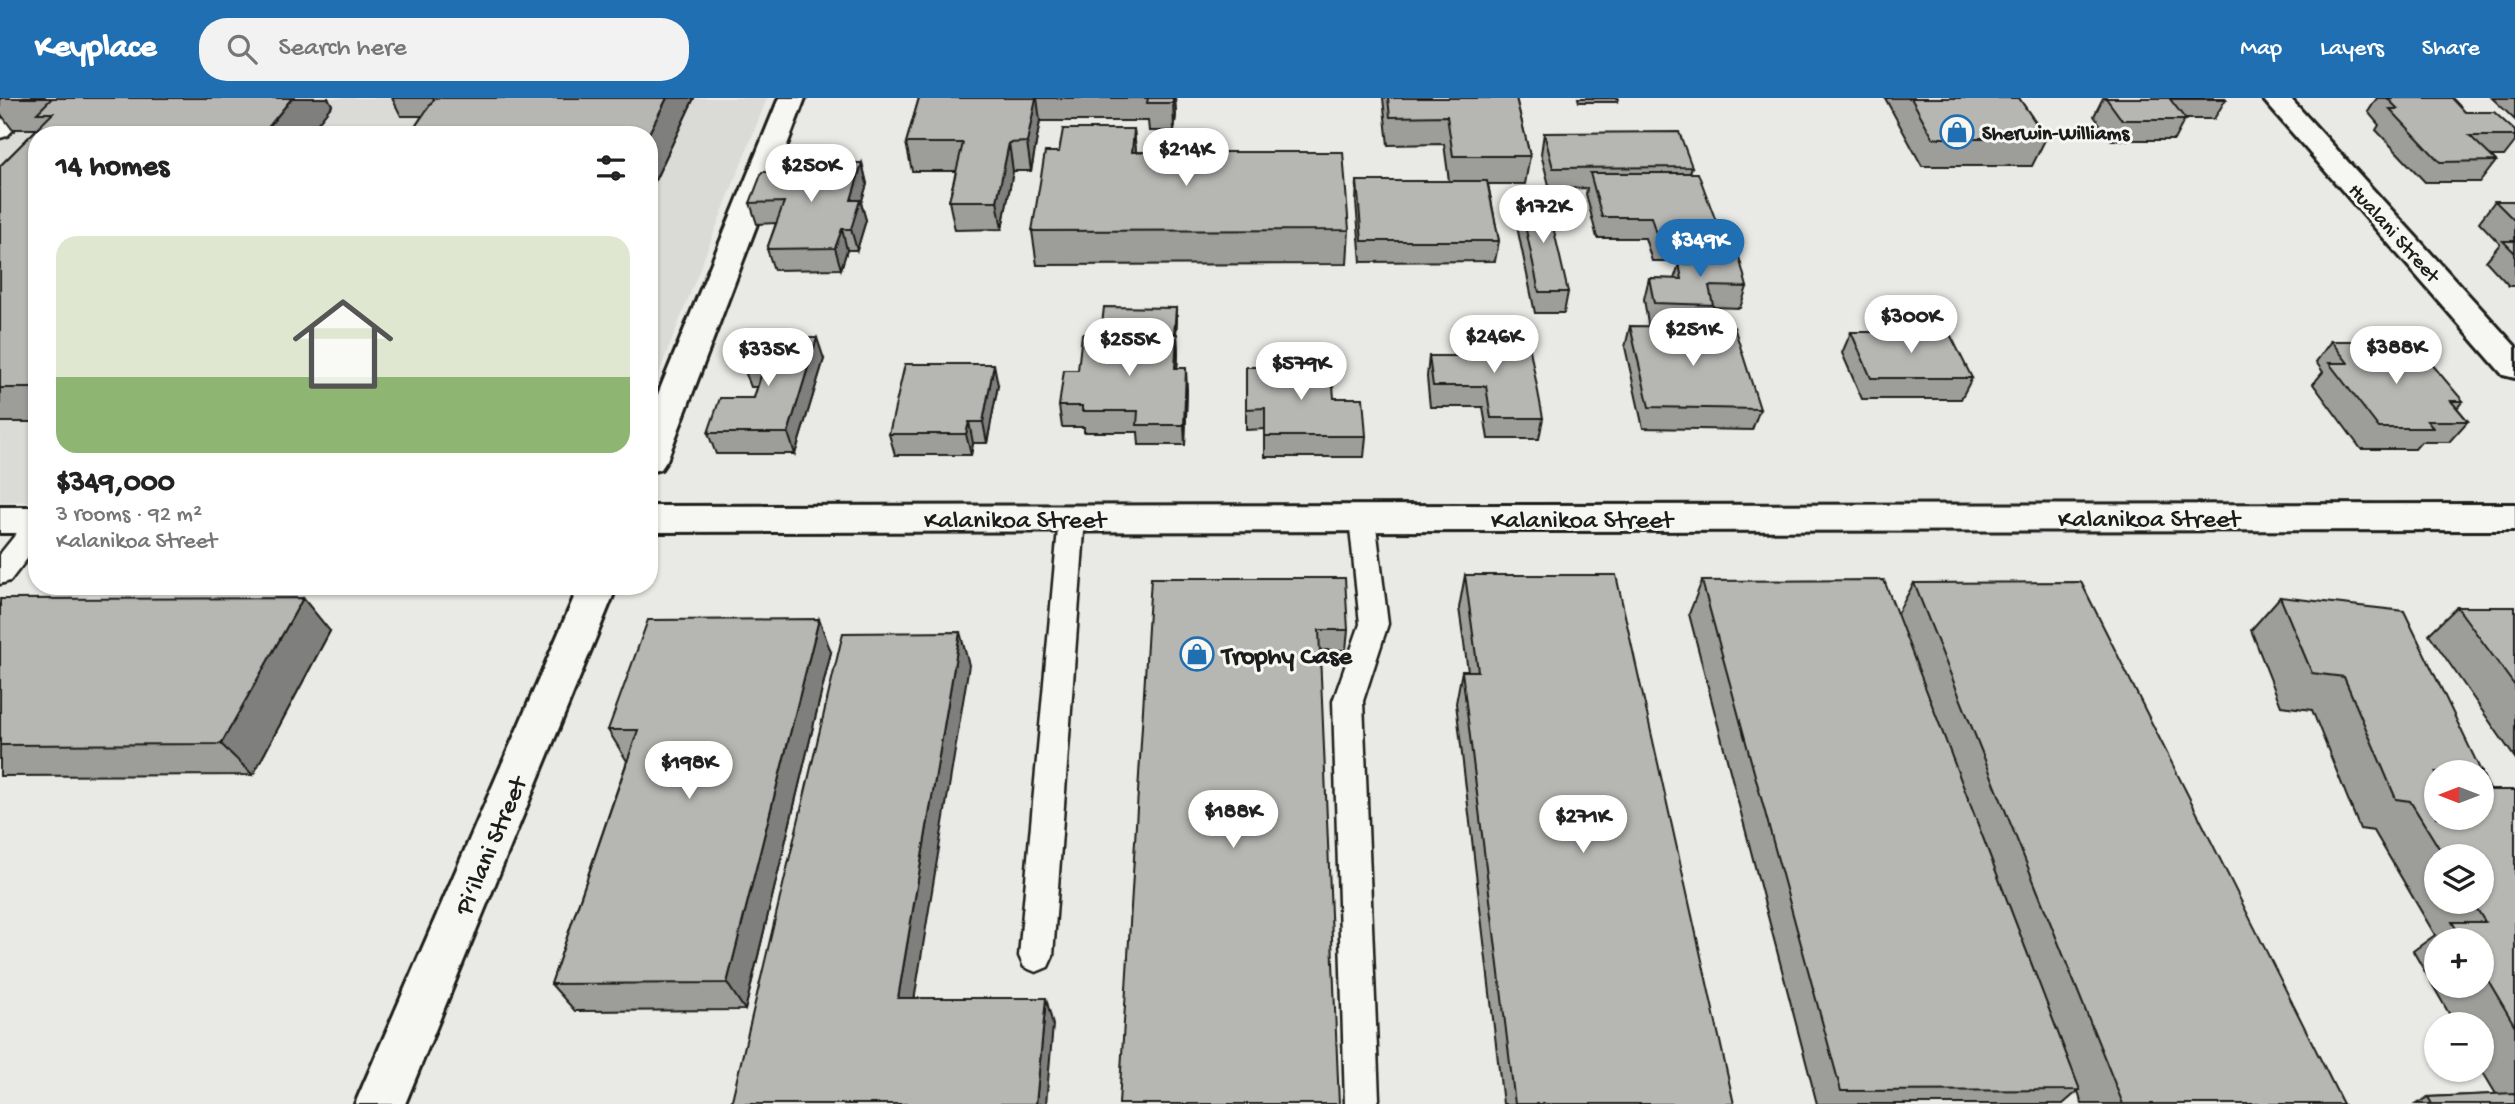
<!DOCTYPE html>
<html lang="en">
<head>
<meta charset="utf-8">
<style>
  body { margin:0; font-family:"Gochi Hand",sans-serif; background:#f2f2f2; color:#222; height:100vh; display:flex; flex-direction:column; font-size:26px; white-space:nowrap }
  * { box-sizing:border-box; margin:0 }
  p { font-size:23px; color:#767676 }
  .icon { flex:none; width:38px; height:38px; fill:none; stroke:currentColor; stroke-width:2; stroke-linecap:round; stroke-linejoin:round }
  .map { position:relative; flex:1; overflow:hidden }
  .details { position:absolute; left:28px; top:28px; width:630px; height:469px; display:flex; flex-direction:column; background:#fff; border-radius:28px; box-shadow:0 2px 5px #0004 }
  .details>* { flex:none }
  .needle { width:46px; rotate:270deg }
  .fabs { position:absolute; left:2424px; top:662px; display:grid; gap:14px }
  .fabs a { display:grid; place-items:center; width:70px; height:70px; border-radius:50%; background:#fff; box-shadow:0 2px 5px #0004; font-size:35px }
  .price { position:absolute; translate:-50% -60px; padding:0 16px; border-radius:24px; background:#fff; color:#222; font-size:23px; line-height:46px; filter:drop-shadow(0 2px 4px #0008) }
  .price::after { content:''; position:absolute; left:50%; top:42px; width:21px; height:16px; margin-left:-10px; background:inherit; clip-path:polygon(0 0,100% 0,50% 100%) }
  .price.on { background:#1f6fb2; color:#fff }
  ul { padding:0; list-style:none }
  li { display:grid; align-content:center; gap:14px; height:371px; padding:0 28px }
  li span { display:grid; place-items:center; height:217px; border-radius:21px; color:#555 }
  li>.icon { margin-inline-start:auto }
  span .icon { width:126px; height:126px; fill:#fffc; stroke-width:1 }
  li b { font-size:30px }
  h2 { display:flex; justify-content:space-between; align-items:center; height:84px; padding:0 28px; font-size:30px }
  header { display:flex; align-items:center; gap:42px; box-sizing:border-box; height:98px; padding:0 35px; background:#1f6fb2; color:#fff }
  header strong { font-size:33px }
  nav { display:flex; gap:38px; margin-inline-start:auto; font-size:24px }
  .search { width:490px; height:63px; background:#f2f2f2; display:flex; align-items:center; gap:18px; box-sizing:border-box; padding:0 24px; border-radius:28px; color:#767676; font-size:26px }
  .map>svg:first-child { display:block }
  .built { fill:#dadad6 }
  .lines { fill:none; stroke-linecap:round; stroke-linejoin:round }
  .lane-casing { stroke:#1c1c1c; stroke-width:5 }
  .street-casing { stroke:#1c1c1c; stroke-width:6 }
  .lane { fill:#f6f6f2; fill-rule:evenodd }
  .street { fill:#f6f6f2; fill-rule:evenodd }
  .wall { fill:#9d9d9a; stroke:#1c1c1c; stroke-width:2; fill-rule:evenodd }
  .shaded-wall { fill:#7f7f7d; stroke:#1c1c1c; stroke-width:2 }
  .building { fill:#b6b6b3; stroke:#1c1c1c; stroke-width:2; fill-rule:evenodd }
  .labels { text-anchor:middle; stroke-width:6; stroke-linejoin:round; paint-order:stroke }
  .far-poi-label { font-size:21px; font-weight:bold; fill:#1c1c1c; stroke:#f6f6f2; text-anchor:start }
  .far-street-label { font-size:21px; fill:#1c1c1c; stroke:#f6f6f2 }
  .street-label { font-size:26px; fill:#1c1c1c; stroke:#f6f6f2 }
  .poi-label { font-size:26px; font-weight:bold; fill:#1c1c1c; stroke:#f6f6f2; text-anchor:start }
</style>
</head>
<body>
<header>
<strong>Keyplace</strong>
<div class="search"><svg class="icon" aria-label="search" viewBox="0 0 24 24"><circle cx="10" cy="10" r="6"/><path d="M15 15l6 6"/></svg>Search here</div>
<nav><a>Map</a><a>Layers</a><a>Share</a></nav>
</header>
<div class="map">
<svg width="2515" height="1006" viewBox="0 0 2515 1006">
  <rect width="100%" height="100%" fill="#e9e9e5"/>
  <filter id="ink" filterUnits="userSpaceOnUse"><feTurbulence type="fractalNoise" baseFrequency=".0143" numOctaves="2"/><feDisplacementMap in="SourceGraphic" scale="14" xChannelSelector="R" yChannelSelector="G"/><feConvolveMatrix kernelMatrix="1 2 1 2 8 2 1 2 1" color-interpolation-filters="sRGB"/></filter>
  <g filter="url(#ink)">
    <path class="built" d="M0,0H767L649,300V37H37V403L0,404Z"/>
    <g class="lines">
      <defs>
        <g id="lane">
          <path d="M23,0H44L7,38L0,40V23Z"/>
          <path d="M1072,410L1081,413L1085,420L1053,858L1048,869L1036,874L1024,869L1019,858L1059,420L1063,413Z"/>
          <path d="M1362,410L1371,413L1375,420L1388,526L1363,603L1379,1001L1377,1006H1345L1333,603L1360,526L1349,420L1353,413Z"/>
          <path d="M37,418V448L10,483L0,486V456L28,421Z"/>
        </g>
        <g id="street">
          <path d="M779,0H805L667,362L661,371L649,374V318Z"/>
          <path d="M2262,0H2290L2515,248V280L2503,277Z"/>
          <path d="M2515,406V432L649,434V408Z"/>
          <rect x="0" y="409" width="37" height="26"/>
          <path d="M579,488H617L405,1006H355Z"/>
        </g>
      </defs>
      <use href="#lane" class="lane-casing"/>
      <use href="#street" class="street-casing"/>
      <use href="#lane" class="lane"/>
      <use href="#street" class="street"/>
    </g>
    <g class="wall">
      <path d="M0,0H328L332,7L308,37H37V324H0V68L37,31H12L0,15Z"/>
      <path d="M392,0H694L649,95V37H410L422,18H401Z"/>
      <path d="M919,0H1175L1176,17L1174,33H1149L1148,23H1040L1031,73H1013L1002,131L955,132L949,103L956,73H912L906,45Z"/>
      <path d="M1383,0H1516L1530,58L1525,86H1488L1499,143L1495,163L1361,164L1356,104L1357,83H1449L1444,46L1388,47Z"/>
      <path d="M1578,0H1618L1617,4H1579Z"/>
      <path d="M1885,0H2019L2046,40L2032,68H1922Z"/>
      <path d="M2103,0H2225L2226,1L2214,21H2185L2174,42H2111L2094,18Z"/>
      <path d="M2377,0H2452L2465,14L2515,33V44L2504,58H2491L2496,63L2480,84H2425L2376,32L2379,27L2368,14Z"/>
      <path d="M2492,0H2515V22Z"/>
      <path d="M1134,31L1136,54L1349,132L1347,166L1037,167L1032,133L1059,54Z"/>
      <path d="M1544,35L1692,69L1690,75L1723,142L1719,154L1747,189L1740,210L1713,209L1707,228L1648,226L1644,201L1649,180L1674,181L1679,166H1685L1686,163H1652L1645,140H1597L1586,96L1587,90L1550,91L1541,56Z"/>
      <path d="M862,65L867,86L861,105L866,122L857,152H847L841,171L774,172L767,151L776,125L757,126L750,105L795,74Z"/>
      <path d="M1519,98L1568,194L1564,215H1535L1515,119Z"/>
      <path d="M2495,103H2515V188H2509L2486,163L2500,146L2479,124Z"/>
      <path d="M1176,210L1177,221L1176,236H1177L1178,257L1177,270L1187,291L1185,347H1139L1138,334H1084V329H1062L1059,308L1078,272Z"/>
      <path d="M1630,228L1760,311L1752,332L1643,330L1625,249Z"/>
      <path d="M1851,234L1972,280L1961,301H1862L1842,255Z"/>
      <path d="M1460,241L1543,320L1539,341H1488L1483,309H1430L1427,279L1429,258H1457Z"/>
      <path d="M2331,243L2410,265L2463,303L2457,310L2468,323L2449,344H2421L2415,351H2361L2313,286L2323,274L2316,264Z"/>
      <path d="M824,261L795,356H716L708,335L754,300L757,289H751L743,268Z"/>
      <path d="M1246,269H1264L1319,288L1334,300L1366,338L1364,359H1265V331L1246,332Z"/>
      <path d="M998,287L987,345H973L971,357H895L889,336Z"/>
      <path d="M1465,477L1734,1006H1503L1456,605L1462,573H1468L1459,510Z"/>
      <path d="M1151,480L1348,532L1346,552H1320Z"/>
      <path d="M1702,483L1897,516L1914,485L2343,1006H2082L2078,993L2063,1006H1817L1689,516Z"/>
      <path d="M2280,499L2490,692H2515V1006H2416L2428,999L2496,996L2481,971L2482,926H2455L2413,853L2435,837L2374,733L2360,731L2312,612L2281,608L2251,532ZM2436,758H2482V803H2436ZM2436,842H2482V887H2436Z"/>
      <path d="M0,501L330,533L253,677L0,678Z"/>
      <path d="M2457,509H2515V660L2429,536Z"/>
      <path d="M831,554L745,912L575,913L551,886L627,663L608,632Z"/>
    </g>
    <g class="shaded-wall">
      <path d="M292,0H328L332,7L308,37H262Z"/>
      <path d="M667,0H694L649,95V37H648Z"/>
      <path d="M1036,0H1037L1040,23L1031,73L1027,44Z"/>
      <path d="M1173,0H1175L1176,17L1174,33Z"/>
      <path d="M1134,31L1137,64L1132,54Z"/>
      <path d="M1009,45L1013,73L1002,131L997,103Z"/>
      <path d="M862,65L867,86L861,105L866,122L857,152L851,131V102Z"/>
      <path d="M842,131L847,152L841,171L835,150Z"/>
      <path d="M1176,210L1177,221L1175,248L1174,237Z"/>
      <path d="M1177,236L1178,257L1176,291L1175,270Z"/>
      <path d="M817,240L824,261L795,356L788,335Z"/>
      <path d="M994,266L998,287L987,345L983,324Z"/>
      <path d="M1186,270L1187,291L1185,347L1184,327Z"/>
      <path d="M969,324L973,345L971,357L966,336Z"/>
      <path d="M303,500L330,533L253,677L221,646Z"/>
      <path d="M819,521L831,554L745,912L727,885Z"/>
      <path d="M960,534L969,567L910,927L898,900Z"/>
      <path d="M1046,900L1053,927L1046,1006H1036Z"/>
    </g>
    <g class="building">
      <path d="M52,0H292L262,37H37V290H0V68L53,15H37Z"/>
      <path d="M435,0H667L648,37L410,36Z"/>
      <path d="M919,0H1036L1027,44L1009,45L997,103H949L963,45H906Z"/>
      <path d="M1148,0H1173V5H1147Z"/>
      <path d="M1388,0H1516L1530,58H1453L1447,18L1390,19Z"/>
      <path d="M1911,0H2019L2046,40H1933Z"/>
      <path d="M2106,0H2225L2226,1H2170L2186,22H2122Z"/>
      <path d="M2387,0H2452L2465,14H2494L2515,33V38H2470L2496,63L2440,64L2390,11H2398Z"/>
      <path d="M1063,31H1134L1132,54H1343L1349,132L1032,133L1045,54H1059Z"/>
      <path d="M1679,34L1692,69L1553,70L1544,35Z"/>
      <path d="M798,65H862L851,102H860L851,131H842L835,150L767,151L784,104L750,105L762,74H795Z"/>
      <path d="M1590,75H1698L1723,142H1658L1651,119H1602Z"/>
      <path d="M1357,83H1487L1499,143H1362Z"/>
      <path d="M1519,98H1546L1568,194H1539Z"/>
      <path d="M2495,103H2515V123Z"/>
      <path d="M2503,143H2515V155Z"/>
      <path d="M1688,153L1738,155L1747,189L1709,188L1713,207L1654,205L1649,180L1682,181L1679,166H1692Z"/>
      <path d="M1104,209L1176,210L1174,236H1101Z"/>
      <path d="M1630,228L1734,229L1760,311L1649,309Z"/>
      <path d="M1851,234H1949L1972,280H1871Z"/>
      <path d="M1082,236H1177L1175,270H1186L1184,327H1137L1138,313H1082V308H1059L1064,272H1078Z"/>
      <path d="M753,240H817L788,335H708L720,300H754L764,268H743Z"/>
      <path d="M1460,241H1528L1543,320H1491L1486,288H1433L1429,258H1462Z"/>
      <path d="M2331,243H2391L2410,265H2431L2463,303H2451L2468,323H2427L2433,330H2379L2329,265H2348Z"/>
      <path d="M1318,262L1319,288H1333L1334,300H1363L1366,338H1265V310L1246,311V269H1264V263Z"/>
      <path d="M905,266H994L983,324H969L966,336H889Z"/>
      <path d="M37,347V353H32Z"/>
      <path d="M1465,477H1616L1734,1006H1515L1462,573H1478Z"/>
      <path d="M1151,480H1345L1348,532H1319L1339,1006H1119Z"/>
      <path d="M1884,482L2080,992L1841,993L1702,483Z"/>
      <path d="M2081,484L2343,1006H2123L1914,485Z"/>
      <path d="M2280,499L2404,513L2490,692H2515V928L2482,872V842H2463L2452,824H2485L2472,803H2482V758H2444L2410,703L2396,701L2344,579L2312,575ZM2436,674H2482V719H2436Z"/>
      <path d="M303,500L221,646L0,647V501Z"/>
      <path d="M2457,509H2515V588Z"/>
      <path d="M819,521L727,885L551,886L638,632H608L648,522Z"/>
      <path d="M960,534L898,900H1046L1036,1006H731L843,535Z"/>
      <path d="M2514,995L2515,997V1006H2432L2428,999Z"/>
    </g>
  </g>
  <defs>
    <symbol id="shop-ring" viewBox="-11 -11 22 22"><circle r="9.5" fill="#f6f6f2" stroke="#1f6fb2" stroke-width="1.5"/><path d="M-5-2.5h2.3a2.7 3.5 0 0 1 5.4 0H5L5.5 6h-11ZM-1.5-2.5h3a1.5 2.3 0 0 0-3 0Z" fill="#1f6fb2"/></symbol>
  </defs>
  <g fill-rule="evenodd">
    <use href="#shop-ring" x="1938" y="15" width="38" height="38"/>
    <use href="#shop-ring" x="1178" y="537" width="38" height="38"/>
  </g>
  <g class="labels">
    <g class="far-poi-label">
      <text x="1982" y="41">Sherwin-Williams</text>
    </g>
    <g class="far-street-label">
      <text transform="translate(2395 134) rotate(48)" y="7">Hualani Street</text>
    </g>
    <g class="street-label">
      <text x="2149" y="428">Kalanikoa Street</text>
      <text x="1015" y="429">Kalanikoa Street</text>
      <text x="1582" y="429">Kalanikoa Street</text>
      <text transform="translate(489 747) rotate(-67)" y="9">Pi‘ilani Street</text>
    </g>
    <g class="poi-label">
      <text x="1222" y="565">Trophy Case</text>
    </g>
  </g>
</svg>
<div class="fabs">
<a><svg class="needle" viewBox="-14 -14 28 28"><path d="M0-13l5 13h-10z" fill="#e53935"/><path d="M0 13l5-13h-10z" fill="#767676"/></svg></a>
<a><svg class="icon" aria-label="layers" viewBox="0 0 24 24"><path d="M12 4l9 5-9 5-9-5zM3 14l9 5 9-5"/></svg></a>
<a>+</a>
<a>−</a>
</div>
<b class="price" style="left:1186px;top:90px">$214K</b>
<b class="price" style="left:811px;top:106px">$250K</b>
<b class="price" style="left:1543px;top:147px">$172K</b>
<b class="price on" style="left:1700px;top:181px">$349K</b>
<b class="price" style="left:1911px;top:257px">$300K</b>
<b class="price" style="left:1693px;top:270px">$251K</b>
<b class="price" style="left:1494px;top:277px">$246K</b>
<b class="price" style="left:1129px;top:280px">$255K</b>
<b class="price" style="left:2396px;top:288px">$388K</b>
<b class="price" style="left:768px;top:290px">$335K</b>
<b class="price" style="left:1301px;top:304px">$579K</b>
<b class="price" style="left:689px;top:703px">$198K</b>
<b class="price" style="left:1233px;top:752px">$188K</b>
<b class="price" style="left:1583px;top:757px">$271K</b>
<section class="details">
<h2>14 homes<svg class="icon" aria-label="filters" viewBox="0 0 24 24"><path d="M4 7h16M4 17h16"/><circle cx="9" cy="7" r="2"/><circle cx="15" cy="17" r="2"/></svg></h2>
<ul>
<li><span style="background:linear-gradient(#dfe7d0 65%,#8fb573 0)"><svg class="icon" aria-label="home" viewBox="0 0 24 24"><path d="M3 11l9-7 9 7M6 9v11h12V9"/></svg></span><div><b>$349,000</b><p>3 rooms · 92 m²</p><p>Kalanikoa Street</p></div></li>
</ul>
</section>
</div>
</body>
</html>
